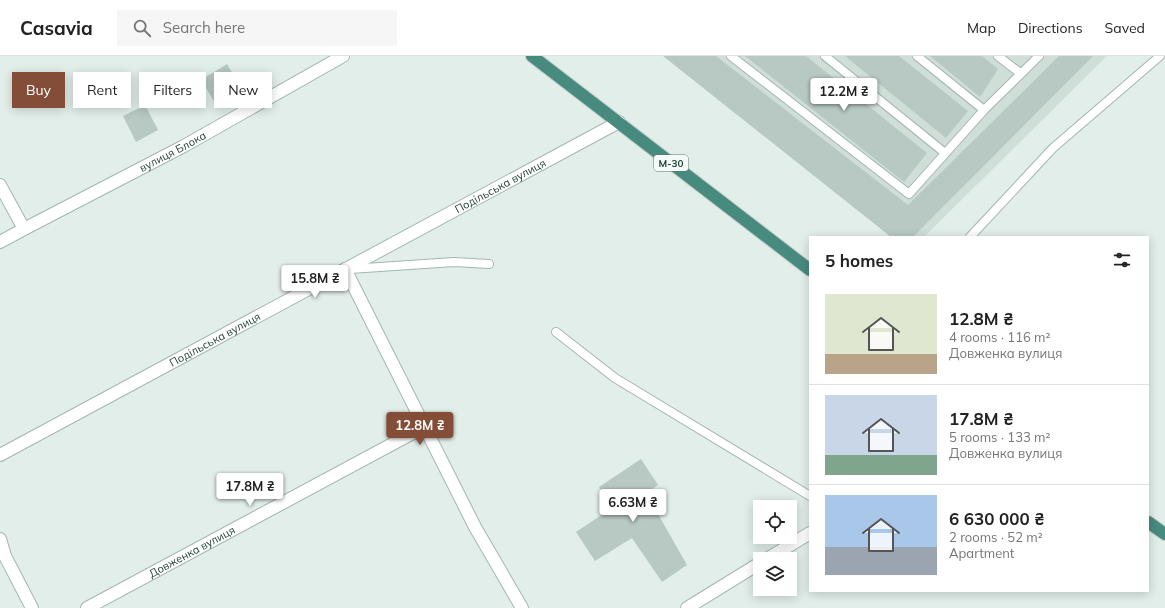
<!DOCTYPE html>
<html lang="en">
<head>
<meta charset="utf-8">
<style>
  body { margin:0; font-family:Mulish,sans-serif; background:#f6f6f6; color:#222; height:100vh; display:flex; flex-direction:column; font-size:15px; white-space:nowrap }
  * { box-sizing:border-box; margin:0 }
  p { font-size:13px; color:#767676 }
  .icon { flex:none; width:22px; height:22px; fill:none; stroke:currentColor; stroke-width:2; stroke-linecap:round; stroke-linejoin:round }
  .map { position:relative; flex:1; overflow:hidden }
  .panel { position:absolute; left:809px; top:180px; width:340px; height:356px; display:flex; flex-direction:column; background:#fff; border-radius:0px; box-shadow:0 2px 10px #0003 }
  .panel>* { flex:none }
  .guide { position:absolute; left:12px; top:16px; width:380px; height:36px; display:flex; gap:8px }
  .tools { position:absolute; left:753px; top:444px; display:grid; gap:8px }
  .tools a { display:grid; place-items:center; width:44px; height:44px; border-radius:0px; background:#fff; box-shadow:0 2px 10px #0003; font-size:20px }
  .price { position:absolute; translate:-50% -34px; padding:0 9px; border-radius:4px; background:#fff; color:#222; font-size:13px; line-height:26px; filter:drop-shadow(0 1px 2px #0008) }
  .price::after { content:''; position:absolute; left:50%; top:24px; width:12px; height:9px; margin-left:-6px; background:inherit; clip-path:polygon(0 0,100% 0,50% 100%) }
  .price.selected { background:#844d38; color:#fff }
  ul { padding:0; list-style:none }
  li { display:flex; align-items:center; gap:12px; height:100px; padding:0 16px }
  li+li { border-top:1px solid #e0e0e0 }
  li span { display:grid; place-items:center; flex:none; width:112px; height:80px; border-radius:0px; color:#555 }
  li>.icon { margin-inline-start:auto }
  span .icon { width:48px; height:48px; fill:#fffc; stroke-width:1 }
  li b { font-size:17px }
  h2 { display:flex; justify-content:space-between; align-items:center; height:48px; padding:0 16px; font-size:17px }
  .tag { padding:0 14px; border-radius:0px; background:#fff; box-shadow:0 2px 10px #0003; font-size:14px; line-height:36px }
  .tag.selected { background:#844d38; color:#fff }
  header { display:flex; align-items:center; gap:24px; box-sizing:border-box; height:56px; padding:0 20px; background:#fff; border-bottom:1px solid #e0e0e0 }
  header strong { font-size:19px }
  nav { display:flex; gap:22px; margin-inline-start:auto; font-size:14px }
  .search { width:280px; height:36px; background:#f6f6f6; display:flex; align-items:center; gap:10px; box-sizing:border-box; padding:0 14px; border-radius:0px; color:#767676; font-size:15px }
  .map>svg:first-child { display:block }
  .built { fill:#d0ded8 }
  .building { fill:#b7c9c2 }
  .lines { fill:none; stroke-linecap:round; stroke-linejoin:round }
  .service-casing { stroke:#a4b6b1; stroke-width:10 }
  .minor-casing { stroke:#a4b6b1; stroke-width:14 }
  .trunk-casing { stroke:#c1cac8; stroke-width:14 }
  .service { stroke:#fff; stroke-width:8 }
  .minor { stroke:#fff; stroke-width:12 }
  .trunk { stroke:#478a7e; stroke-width:12 }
  .labels { text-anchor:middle; stroke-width:3.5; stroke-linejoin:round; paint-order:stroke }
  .shield { fill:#f3faf7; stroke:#607872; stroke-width:1 }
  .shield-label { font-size:10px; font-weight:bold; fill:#214039 }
  .street-label { font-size:11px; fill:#214039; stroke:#f3faf7 }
</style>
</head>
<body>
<header>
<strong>Casavia</strong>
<div class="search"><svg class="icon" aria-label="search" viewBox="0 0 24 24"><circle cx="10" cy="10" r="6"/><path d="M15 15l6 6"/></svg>Search here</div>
<nav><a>Map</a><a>Directions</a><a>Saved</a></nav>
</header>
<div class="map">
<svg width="1165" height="552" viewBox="0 0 1165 552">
  <rect width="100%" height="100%" fill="#e2eee9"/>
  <path class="built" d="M678,0H1107L924,181H904Z"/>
  <g class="building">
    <path d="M663,0H716L908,149L1059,0H1093L913,181H891Z"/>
    <path d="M745,0H806L927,97L904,126Z"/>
    <path d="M845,0H899L968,55L946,82Z"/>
    <path d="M930,0H982L998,13L980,41Z"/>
    <path d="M227,8L243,35L217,50L201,24Z"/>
    <path d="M145,49L158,74L136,86L123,60Z"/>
    <path d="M641,403L658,429L646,437L687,509L662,526L632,482L595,505L576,476L612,452L599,431Z"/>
  </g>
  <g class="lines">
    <defs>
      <g id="service">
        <path d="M731,0L909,138L984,54L1039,0"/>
        <path d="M825,0L945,97"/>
        <path d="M917,0L984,54"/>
        <path d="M998,0L1020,17"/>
        <path d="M970,181L1053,92L1160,0"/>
        <path d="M350,213L454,206L489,208"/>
        <path d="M556,276L615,322L810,440"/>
      </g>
      <g id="minor">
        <path d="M0,129L24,173"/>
        <path id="s1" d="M0,186L24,173L184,90L343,0"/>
        <path d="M345,213L475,471L522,552"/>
        <path id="s2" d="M0,399L619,66"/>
        <path d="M0,483L5,500L32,552"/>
        <path d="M767,503L810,477"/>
        <path id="s3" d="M87,552L424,371"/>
        <path d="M687,552L760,507"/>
      </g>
      <g id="trunk">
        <path d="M532,0L810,214"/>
        <path d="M1148,466L1165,478"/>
      </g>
    </defs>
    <use href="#service" class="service-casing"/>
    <use href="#minor" class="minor-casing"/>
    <use href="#trunk" class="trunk-casing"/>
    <use href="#service" class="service"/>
    <use href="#minor" class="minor"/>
    <use href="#trunk" class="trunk"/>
  </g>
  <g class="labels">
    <rect class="shield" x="654" y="99" width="34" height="16" rx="3"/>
    <g class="shield-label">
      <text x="671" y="111">М-30</text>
    </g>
    <g class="street-label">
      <text dy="4" stroke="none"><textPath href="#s1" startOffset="195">вулиця Блока</textPath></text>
      <text dy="4" stroke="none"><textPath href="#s2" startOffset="568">Подільська вулиця</textPath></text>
      <text dy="4" stroke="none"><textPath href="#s2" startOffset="244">Подільська вулиця</textPath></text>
      <text dy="4" stroke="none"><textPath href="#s3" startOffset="119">Довженка вулиця</textPath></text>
    </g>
  </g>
</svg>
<div class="tools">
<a><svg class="icon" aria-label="locate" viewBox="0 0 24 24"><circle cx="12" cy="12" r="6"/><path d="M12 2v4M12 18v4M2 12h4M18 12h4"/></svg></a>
<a><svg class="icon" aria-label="layers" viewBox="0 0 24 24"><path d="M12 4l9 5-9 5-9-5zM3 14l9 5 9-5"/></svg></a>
</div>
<b class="price" style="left:844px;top:56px">12.2M ₴</b>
<b class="price" style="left:315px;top:243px">15.8M ₴</b>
<b class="price selected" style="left:420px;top:390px">12.8M ₴</b>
<b class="price" style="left:250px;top:451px">17.8M ₴</b>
<b class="price" style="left:633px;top:467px">6.63M ₴</b>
<div class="guide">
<a class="tag selected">Buy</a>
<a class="tag">Rent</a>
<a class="tag">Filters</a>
<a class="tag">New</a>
</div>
<section class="panel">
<h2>5 homes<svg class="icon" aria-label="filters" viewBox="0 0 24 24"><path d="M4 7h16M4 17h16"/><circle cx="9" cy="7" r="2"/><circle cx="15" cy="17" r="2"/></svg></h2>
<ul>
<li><span style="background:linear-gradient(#dfe7d0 75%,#b9a48a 0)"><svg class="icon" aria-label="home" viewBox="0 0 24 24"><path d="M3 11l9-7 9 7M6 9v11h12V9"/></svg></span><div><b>12.8M ₴</b><p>4 rooms · 116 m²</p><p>Довженка вулиця</p></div></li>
<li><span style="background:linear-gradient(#c9d6e8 75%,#7fa58c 0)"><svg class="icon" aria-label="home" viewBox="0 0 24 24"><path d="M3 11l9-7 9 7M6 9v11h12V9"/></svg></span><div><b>17.8M ₴</b><p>5 rooms · 133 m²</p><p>Довженка вулиця</p></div></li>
<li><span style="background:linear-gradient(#a9c7e8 65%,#9aa5b1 0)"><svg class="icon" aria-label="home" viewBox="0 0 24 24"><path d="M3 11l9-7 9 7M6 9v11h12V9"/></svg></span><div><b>6 630 000 ₴</b><p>2 rooms · 52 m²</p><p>Apartment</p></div></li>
</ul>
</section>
</div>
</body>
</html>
